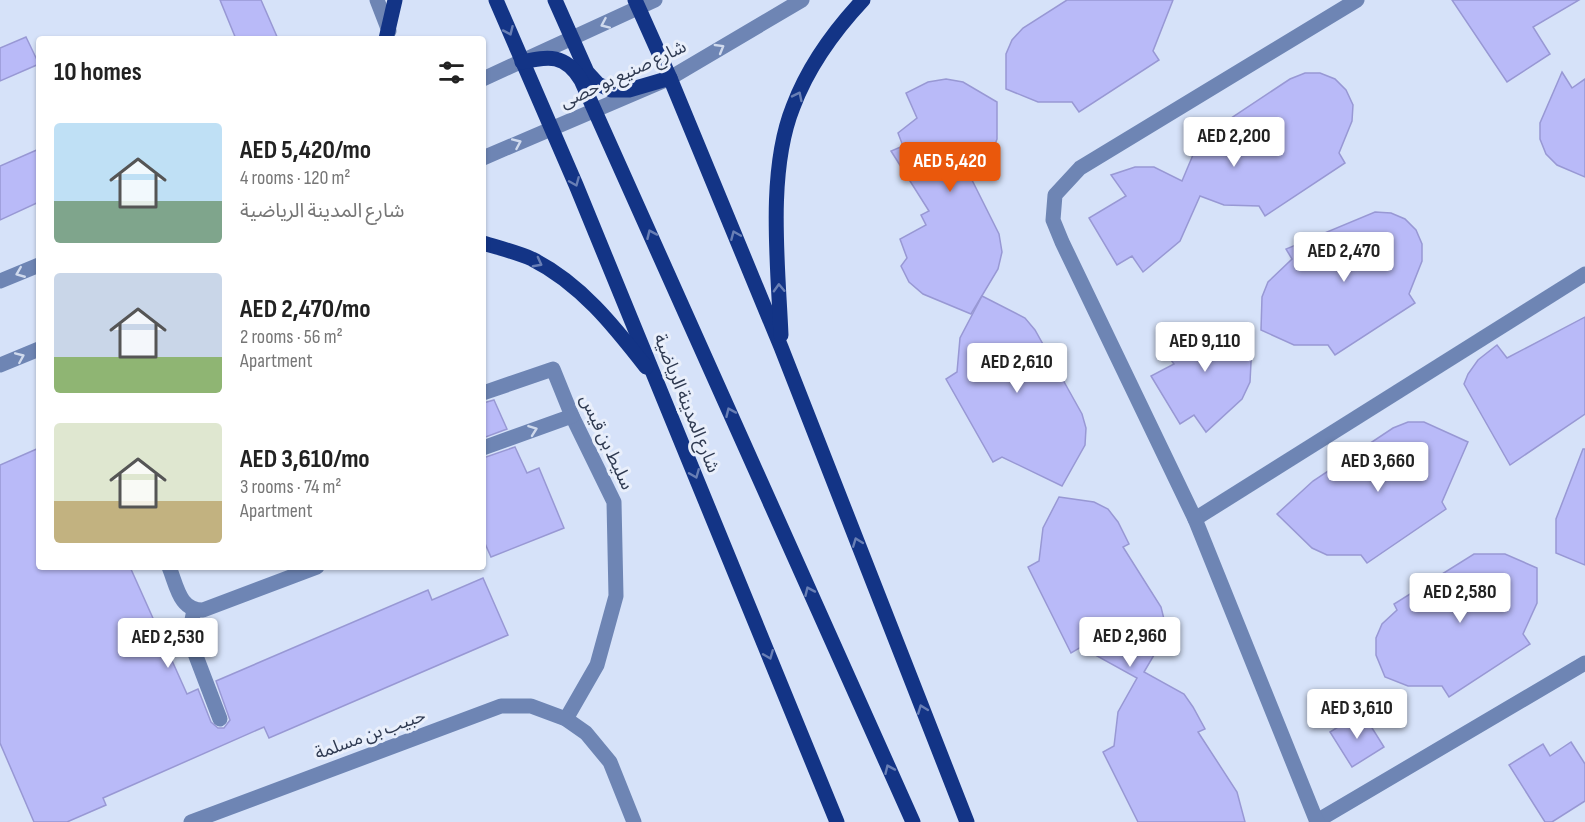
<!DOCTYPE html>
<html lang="en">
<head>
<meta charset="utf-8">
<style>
  body { margin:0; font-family:"Sofia Sans Condensed","Noto Sans Arabic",sans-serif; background:#f2f2f2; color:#222; height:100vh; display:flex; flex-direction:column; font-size:22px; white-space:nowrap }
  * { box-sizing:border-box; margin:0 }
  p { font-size:20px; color:#767676 }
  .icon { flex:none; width:33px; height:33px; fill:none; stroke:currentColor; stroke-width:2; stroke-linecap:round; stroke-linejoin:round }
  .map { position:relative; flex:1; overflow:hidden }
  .sheet { position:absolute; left:36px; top:36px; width:450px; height:534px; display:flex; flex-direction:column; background:#fff; border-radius:6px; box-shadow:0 2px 4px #0004 }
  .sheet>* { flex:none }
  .price { position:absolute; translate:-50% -51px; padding:0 14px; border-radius:6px; background:#fff; color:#222; font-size:20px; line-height:39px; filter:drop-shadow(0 2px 3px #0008) }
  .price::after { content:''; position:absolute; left:50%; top:36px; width:18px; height:14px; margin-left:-9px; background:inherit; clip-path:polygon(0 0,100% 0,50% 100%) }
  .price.active { background:#ea580c; color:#fff }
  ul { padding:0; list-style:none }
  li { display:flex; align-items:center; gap:18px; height:150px; padding:0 18px }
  li span { display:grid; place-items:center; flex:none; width:168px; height:120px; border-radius:6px; color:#555 }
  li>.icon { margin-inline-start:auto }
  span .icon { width:72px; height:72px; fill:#fffc; stroke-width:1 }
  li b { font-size:26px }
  h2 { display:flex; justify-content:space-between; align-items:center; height:72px; padding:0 18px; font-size:26px }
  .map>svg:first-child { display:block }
  .building { fill:#b9baf8; stroke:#9898d4; stroke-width:1.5 }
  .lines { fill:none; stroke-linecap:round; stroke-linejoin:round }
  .minor { stroke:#6e85b4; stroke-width:15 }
  .major { stroke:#133486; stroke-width:15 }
  .oneway { stroke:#d0daed }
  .oneway2 { stroke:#697fb5 }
  .labels { text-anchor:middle; stroke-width:6; stroke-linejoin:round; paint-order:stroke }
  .street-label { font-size:18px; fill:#2f3a51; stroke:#e9effb }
</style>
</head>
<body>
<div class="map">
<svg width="1585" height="822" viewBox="0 0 1585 822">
  <rect width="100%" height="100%" fill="#d6e2f9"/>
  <g class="building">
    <path d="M220,0H261L278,39H236Z"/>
    <path d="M1067,0H1173L1153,51L1159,60L1079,112L1072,102H1038L1006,89V54L1012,40L1023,28Z"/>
    <path d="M1452,0H1579L1533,27L1550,54L1507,82Z"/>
    <path d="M26,37L39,64L0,81V48Z"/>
    <path d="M1562,72L1572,88L1585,79V177L1557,165L1546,154L1540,139V123Z"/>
    <path d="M1305,73H1320L1335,79L1346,90L1353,105L1352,121L1339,153L1345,163L1265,216L1259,206L1224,205L1200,196L1180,241L1143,272L1132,256L1117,265L1089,218L1126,196L1111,175L1135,167H1154L1182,181L1198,143L1210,132L1290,79Z"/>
    <path d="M946,79L963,82L997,102V139L991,156L972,180L999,234L1002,252L998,269L971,314L923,294L909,282L901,266L907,258L900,239L926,225L921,215L929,211L891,151L903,146L898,133L917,118L906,93L928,82Z"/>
    <path d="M39,149V202L0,220V166Z"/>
    <path d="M1375,212L1391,213L1405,219L1416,230L1422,244V261L1409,294L1415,303L1335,355L1328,345H1294L1261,330L1262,297L1268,282L1292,259L1286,249Z"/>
    <path d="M982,296L1025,318L1035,330L1082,414L1086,428L1085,445L1062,486L1002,457L993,462L946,379L957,372L960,338Z"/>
    <path d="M1585,317V414L1510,465L1464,384L1468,374L1478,360L1497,345L1507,358Z"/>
    <path d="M1198,325L1216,326L1252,343L1250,382L1242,399L1206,432L1194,415L1180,424L1151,376L1174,364L1159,344L1173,333Z"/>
    <path d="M494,400L507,429L483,438V403Z"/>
    <path d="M1408,422H1424L1468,442L1442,502L1446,509L1367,563L1361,555H1327L1312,548L1277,514L1313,481L1393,428Z"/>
    <path d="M515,447L527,473L539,468L564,528L491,557L483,539V458Z"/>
    <path d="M39,448V567H130L187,694L198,689L211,722L218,728H224L230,720L216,681L428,590L432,600L483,578L508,635L269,738L264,727L103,798L106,805L67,822H34L0,743V465Z"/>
    <path d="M1583,449H1585V565L1556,553V519Z"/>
    <path d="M1059,497L1094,502L1108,509L1118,522L1129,544L1123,547L1161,607L1165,623L1164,638L1144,672L1184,694L1193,707L1205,729L1198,732L1237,792L1245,822H1138L1103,752L1114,746L1118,712L1137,678L1081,647L1071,653L1028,567L1039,561L1043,528Z"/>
    <path d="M1474,554H1505L1537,568V603L1523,634L1530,644L1449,697L1442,686H1408L1385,677L1376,655V638L1382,624L1397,610L1394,604Z"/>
    <path d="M1362,712L1384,747L1352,767L1330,732Z"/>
    <path d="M1571,742L1585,764V801L1552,822H1545L1509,765L1543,744L1550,756Z"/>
  </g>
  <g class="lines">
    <g class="minor">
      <path d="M377,0L389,31"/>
      <path d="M483,79L655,0"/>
      <path d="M483,158L670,78L802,0"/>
      <path d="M0,281L39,265"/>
      <path d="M0,365L39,349"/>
      <path d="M483,393L553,369L572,416L614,502L616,596L597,665L566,719"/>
      <path d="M483,448L572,416"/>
      <path d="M1195,519L1585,274"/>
      <path d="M169,567C177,586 179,610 203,610L317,567"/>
      <path d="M194,610L190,630L191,643L220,719"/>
      <path d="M1317,821L1585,663"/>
      <path d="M191,822L501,706H531L566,719L586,733L610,762L634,822"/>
      <path d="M1317,822L1195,519L1062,242L1053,220L1055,195L1080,168L1357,0"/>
    </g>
    <g class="major">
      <path d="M496,0L576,185L837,822"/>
      <path d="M555,0L587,72L598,84L611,90H629L670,78"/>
      <path d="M635,0L670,78L781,347L967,822"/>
      <path d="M386,39L395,0"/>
      <path d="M522,62C549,56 565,54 581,80L913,822"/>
      <path d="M483,243C499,248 516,252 532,259C580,283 614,326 646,367"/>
      <path d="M781,335C778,265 767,172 793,107C808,67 834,31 863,0"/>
    </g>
  </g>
  <defs><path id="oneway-chevron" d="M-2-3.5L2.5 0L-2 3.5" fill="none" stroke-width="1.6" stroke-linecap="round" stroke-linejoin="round" transform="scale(1.5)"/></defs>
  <g class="oneway">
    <use href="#oneway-chevron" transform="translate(605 24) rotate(156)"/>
    <use href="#oneway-chevron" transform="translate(720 48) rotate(-30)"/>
    <use href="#oneway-chevron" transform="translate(517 143) rotate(-24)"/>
    <use href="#oneway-chevron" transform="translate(20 273) rotate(158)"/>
    <use href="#oneway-chevron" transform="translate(20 357) rotate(-23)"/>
    <use href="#oneway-chevron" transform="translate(533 430) rotate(-20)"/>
  </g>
  <g class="oneway2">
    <use href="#oneway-chevron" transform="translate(509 31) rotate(66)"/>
    <use href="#oneway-chevron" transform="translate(798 96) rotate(-64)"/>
    <use href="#oneway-chevron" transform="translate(575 182) rotate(67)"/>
    <use href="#oneway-chevron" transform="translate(651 234) rotate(-114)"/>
    <use href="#oneway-chevron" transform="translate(735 235) rotate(-113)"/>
    <use href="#oneway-chevron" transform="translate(538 263) rotate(28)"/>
    <use href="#oneway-chevron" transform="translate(779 288) rotate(-92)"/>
    <use href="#oneway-chevron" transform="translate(730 412) rotate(-114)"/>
    <use href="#oneway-chevron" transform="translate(695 474) rotate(68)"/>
    <use href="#oneway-chevron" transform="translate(857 542) rotate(-111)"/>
    <use href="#oneway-chevron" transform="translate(809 591) rotate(-114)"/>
    <use href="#oneway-chevron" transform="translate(769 655) rotate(68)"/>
    <use href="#oneway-chevron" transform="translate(922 709) rotate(-111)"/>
    <use href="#oneway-chevron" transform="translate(889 769) rotate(-114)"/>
  </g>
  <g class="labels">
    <g class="street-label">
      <text transform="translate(623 74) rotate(-25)" y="6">شارع صنيع بو حصى</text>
      <text transform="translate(687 403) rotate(68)" y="6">شارع المدينة الرياضية</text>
      <text transform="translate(607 442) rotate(65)" y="6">سليط بن قيس</text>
      <text transform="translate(370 734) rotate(-20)" y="6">حبيب بن مسلمة</text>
    </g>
  </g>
</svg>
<b class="price" style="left:1234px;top:168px">AED 2,200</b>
<b class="price active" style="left:950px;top:193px">AED 5,420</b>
<b class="price" style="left:1344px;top:283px">AED 2,470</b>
<b class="price" style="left:1205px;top:373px">AED 9,110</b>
<b class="price" style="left:1017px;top:394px">AED 2,610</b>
<b class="price" style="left:1378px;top:493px">AED 3,660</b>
<b class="price" style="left:1460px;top:624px">AED 2,580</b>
<b class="price" style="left:1130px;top:668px">AED 2,960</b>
<b class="price" style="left:168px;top:669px">AED 2,530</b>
<b class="price" style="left:1357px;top:740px">AED 3,610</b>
<section class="sheet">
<h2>10 homes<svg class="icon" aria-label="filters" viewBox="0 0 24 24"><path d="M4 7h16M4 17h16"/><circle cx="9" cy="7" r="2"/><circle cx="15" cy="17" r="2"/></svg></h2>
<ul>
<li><span style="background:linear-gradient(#bfe0f5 65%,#7fa58c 0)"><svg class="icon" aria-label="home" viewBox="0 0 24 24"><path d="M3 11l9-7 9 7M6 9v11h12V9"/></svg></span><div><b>AED 5,420/mo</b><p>4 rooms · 120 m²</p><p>شارع المدينة الرياضية</p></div></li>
<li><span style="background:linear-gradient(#c9d6e8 70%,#8fb573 0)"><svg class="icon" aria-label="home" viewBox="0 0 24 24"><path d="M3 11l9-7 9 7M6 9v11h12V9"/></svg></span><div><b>AED 2,470/mo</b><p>2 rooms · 56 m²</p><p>Apartment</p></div></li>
<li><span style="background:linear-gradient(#dfe7d0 65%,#c2b280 0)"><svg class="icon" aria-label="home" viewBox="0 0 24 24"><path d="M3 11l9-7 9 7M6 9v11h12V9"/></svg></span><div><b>AED 3,610/mo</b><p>3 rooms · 74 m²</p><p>Apartment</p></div></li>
</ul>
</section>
</div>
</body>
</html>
